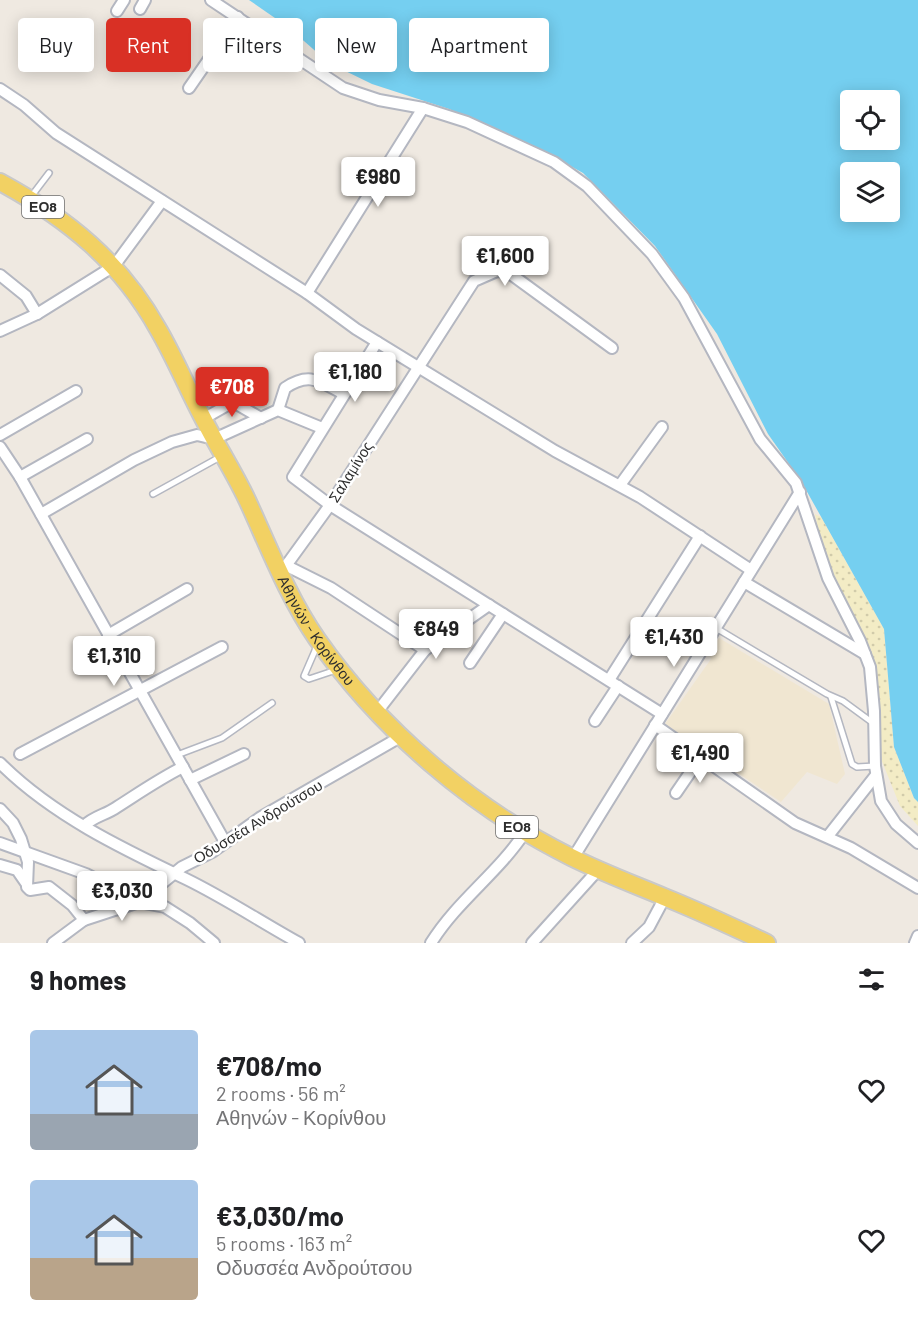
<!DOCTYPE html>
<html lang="en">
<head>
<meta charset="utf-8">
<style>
  body { margin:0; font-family:Barlow,sans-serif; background:#f6f6f6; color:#202124; height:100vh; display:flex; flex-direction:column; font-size:22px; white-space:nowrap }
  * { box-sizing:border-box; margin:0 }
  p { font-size:20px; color:#757577 }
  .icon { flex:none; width:33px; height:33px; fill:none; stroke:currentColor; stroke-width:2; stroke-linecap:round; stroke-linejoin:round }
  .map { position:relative; height:943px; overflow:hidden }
  .panel { display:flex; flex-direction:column; background:#fff; flex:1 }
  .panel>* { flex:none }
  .hud { position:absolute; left:18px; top:18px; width:600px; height:54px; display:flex; gap:12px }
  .controls { position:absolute; left:840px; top:90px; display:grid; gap:12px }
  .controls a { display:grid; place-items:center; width:60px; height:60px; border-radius:6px; background:#fff; box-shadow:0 3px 15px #0003; font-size:30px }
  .price { position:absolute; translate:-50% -51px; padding:0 14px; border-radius:6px; background:#fff; color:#222; font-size:20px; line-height:39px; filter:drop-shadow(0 2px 3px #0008) }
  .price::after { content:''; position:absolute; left:50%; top:36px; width:18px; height:14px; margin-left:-9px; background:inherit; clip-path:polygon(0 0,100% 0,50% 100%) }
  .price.current { background:#d93025; color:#fff }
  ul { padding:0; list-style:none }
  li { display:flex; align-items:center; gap:18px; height:150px; padding:0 30px }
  li span { display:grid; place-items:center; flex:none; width:168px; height:120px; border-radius:6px; color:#555 }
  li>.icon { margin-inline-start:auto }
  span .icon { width:72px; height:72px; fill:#fffc; stroke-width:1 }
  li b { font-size:26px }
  h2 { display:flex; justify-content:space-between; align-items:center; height:72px; padding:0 30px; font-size:26px }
  .pill { padding:0 21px; border-radius:6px; background:#fff; box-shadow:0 3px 15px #0003; font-size:21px; line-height:54px }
  .pill.current { background:#d93025; color:#fff }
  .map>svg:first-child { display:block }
  .education { fill:#f0e6d1 }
  .sand { fill:url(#sand-dots) }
  .water { fill:#75cff0; fill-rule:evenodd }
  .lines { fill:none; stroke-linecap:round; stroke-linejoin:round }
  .lane-casing { stroke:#b4b7c1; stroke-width:8 }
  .street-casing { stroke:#b4b7c1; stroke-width:14 }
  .primary-casing { stroke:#c9c9c9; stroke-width:20 }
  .lane { stroke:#fff; stroke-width:5 }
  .street { stroke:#fff; stroke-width:10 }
  .primary { stroke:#f2d163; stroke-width:16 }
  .labels { text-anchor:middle; stroke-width:5; stroke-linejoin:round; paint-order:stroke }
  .shield { fill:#fff; stroke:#6d6d6d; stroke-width:1.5 }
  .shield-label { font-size:14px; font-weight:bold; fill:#2e2e2e }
  .street-label { font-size:15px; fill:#2e2e2e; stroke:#fff }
</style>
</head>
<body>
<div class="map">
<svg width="918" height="943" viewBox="0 0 918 943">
  <defs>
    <pattern id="sand-dots" width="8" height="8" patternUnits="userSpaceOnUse" patternTransform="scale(1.5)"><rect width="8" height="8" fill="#f3ecc5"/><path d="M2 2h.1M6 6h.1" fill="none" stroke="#d1cbaa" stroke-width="1.8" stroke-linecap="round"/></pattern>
  </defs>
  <rect width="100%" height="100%" fill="#efe9e1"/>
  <path class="education" d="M719,638L829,704L845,774L837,784L807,772L781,802L665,724L711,659L708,652Z"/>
  <path class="sand" d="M815,514L821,517L884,629L894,747L914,798L918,802V826L900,806L877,749L880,709L874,669L822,547Z"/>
  <path class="water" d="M249,0H918V802L914,798L894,747L884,629L801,481L768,434L717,334L655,246L583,173L540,149L449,109L372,84L329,63L288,27ZM850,100H890V140H850ZM850,172H890V212H850Z"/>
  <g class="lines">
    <defs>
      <g id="lane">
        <path d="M30,198L49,173"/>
        <path d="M153,494L220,457"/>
        <path d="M716,628L827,694L843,701L873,723"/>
        <path d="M317,646L304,676L309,679L336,670"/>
        <path d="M831,697L852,764L857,767L875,766"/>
        <path d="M177,755L222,738L272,703"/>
      </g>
      <g id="street">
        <path d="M211,0L343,88L379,100L423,108L467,122L554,162L587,186L652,254L684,298L760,439L796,483L828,578L860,641L870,667L874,711L875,766L881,801L896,824L918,843"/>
        <path d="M140,9L145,0"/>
        <path d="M117,11L124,0"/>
        <path d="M189,88L238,17"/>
        <path d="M0,89L24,105L56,133L307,293L356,329L555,451L640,497L751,570"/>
        <path d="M0,275L26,296L37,314"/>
        <path d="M307,293L423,108"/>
        <path d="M0,331L37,314L114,266L162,201"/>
        <path d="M377,342L293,477L330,505L662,714"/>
        <path d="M278,410L285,388C310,371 320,382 344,394"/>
        <path d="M203,419L233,402L261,418"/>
        <path d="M0,435L76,391"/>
        <path d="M0,447L20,477L225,842"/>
        <path d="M20,477L87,439"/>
        <path d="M620,485L662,427"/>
        <path d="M41,514L134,460L172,442L197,435L214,439L278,410L322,428"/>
        <path d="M287,566L331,588L425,650"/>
        <path d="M280,574L330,505L474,281L497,271L508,272L612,348"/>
        <path d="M744,582L865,654"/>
        <path d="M108,635L187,589"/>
        <path d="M470,663L503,614"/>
        <path d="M609,680L700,536"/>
        <path d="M377,712L425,650L489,605"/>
        <path d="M595,721L618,686"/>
        <path d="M655,725L795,823L851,848L918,888"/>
        <path d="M20,754L222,647"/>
        <path d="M0,763C52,815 121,848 186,879C225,898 261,922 299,943"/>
        <path d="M190,780L244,754"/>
        <path d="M676,793L700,758"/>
        <path d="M0,809L13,823L21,839L28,862L27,887L30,890L49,887L72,905L84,920"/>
        <path d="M84,826C94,816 106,815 117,807C139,793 159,779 183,767"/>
        <path d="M828,836L876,775"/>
        <path d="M0,843L86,874L139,902L165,907L190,923L214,943"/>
        <path d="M573,858L800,492"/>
        <path d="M0,865L17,870L26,883"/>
        <path d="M53,943L84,920L139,902L182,867L212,852L261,817L402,736"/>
        <path d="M431,943C457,901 498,873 525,832"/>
        <path d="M532,943L598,870"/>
        <path d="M632,943L649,927L665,897"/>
        <path d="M915,943L918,936"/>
      </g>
      <g id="primary">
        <path id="s1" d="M0,182C68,219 120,261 158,329C175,358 188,390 204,420C218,448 236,475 249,504C270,550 288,597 317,639C380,729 472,808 571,857C601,872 633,884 664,897C699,911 733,927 767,943"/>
      </g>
    </defs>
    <use href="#lane" class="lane-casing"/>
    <use href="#street" class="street-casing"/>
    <use href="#primary" class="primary-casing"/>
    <use href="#lane" class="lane"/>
    <use href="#street" class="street"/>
    <use href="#primary" class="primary"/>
  </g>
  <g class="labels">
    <g class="shield">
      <rect x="22" y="196" width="42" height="22" rx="4.5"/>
      <rect x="496" y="816" width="42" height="22" rx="4.5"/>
    </g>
    <g class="shield-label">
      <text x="43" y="212">ΕΟ8</text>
      <text x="517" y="832">ΕΟ8</text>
    </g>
    <g class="street-label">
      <text transform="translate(351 472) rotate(-58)" y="5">Σαλαμίνος</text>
      <text dy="5" stroke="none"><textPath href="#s1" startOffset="560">Αθηνών - Κορίνθου</textPath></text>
      <text transform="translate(258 822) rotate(-31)" y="5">Οδυσσέα Ανδρούτσου</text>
    </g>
  </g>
</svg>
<div class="controls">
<a><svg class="icon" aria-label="locate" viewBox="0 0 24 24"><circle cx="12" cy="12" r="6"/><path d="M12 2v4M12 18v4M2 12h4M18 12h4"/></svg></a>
<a><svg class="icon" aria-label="layers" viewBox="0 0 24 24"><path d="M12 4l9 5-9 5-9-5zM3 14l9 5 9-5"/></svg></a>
</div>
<b class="price" style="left:378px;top:208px">€980</b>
<b class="price" style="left:505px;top:287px">€1,600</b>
<b class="price" style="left:355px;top:403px">€1,180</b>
<b class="price current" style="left:232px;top:418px">€708</b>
<b class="price" style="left:436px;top:660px">€849</b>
<b class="price" style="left:674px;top:668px">€1,430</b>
<b class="price" style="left:114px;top:687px">€1,310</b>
<b class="price" style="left:700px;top:784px">€1,490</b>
<b class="price" style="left:122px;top:922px">€3,030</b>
<div class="hud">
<a class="pill">Buy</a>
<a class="pill current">Rent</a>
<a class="pill">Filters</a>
<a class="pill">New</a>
<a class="pill">Apartment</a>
</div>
</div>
<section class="panel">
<h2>9 homes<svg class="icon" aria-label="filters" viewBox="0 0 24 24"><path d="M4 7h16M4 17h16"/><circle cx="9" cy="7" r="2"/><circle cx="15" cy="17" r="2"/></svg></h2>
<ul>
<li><span style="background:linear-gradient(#a9c7e8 70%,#9aa5b1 0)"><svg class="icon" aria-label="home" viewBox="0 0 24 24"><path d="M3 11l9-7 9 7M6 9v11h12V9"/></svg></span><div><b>€708/mo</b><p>2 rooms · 56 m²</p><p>Αθηνών - Κορίνθου</p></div><svg class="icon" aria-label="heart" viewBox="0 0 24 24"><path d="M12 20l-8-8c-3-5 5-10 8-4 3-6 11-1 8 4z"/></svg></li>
<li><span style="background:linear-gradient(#a9c7e8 65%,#b9a48a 0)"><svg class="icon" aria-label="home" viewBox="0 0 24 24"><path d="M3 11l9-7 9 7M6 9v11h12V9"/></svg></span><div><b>€3,030/mo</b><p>5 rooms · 163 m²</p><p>Οδυσσέα Ανδρούτσου</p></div><svg class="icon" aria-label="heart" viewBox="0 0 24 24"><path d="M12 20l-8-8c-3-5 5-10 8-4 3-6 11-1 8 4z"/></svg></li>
</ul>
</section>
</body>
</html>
